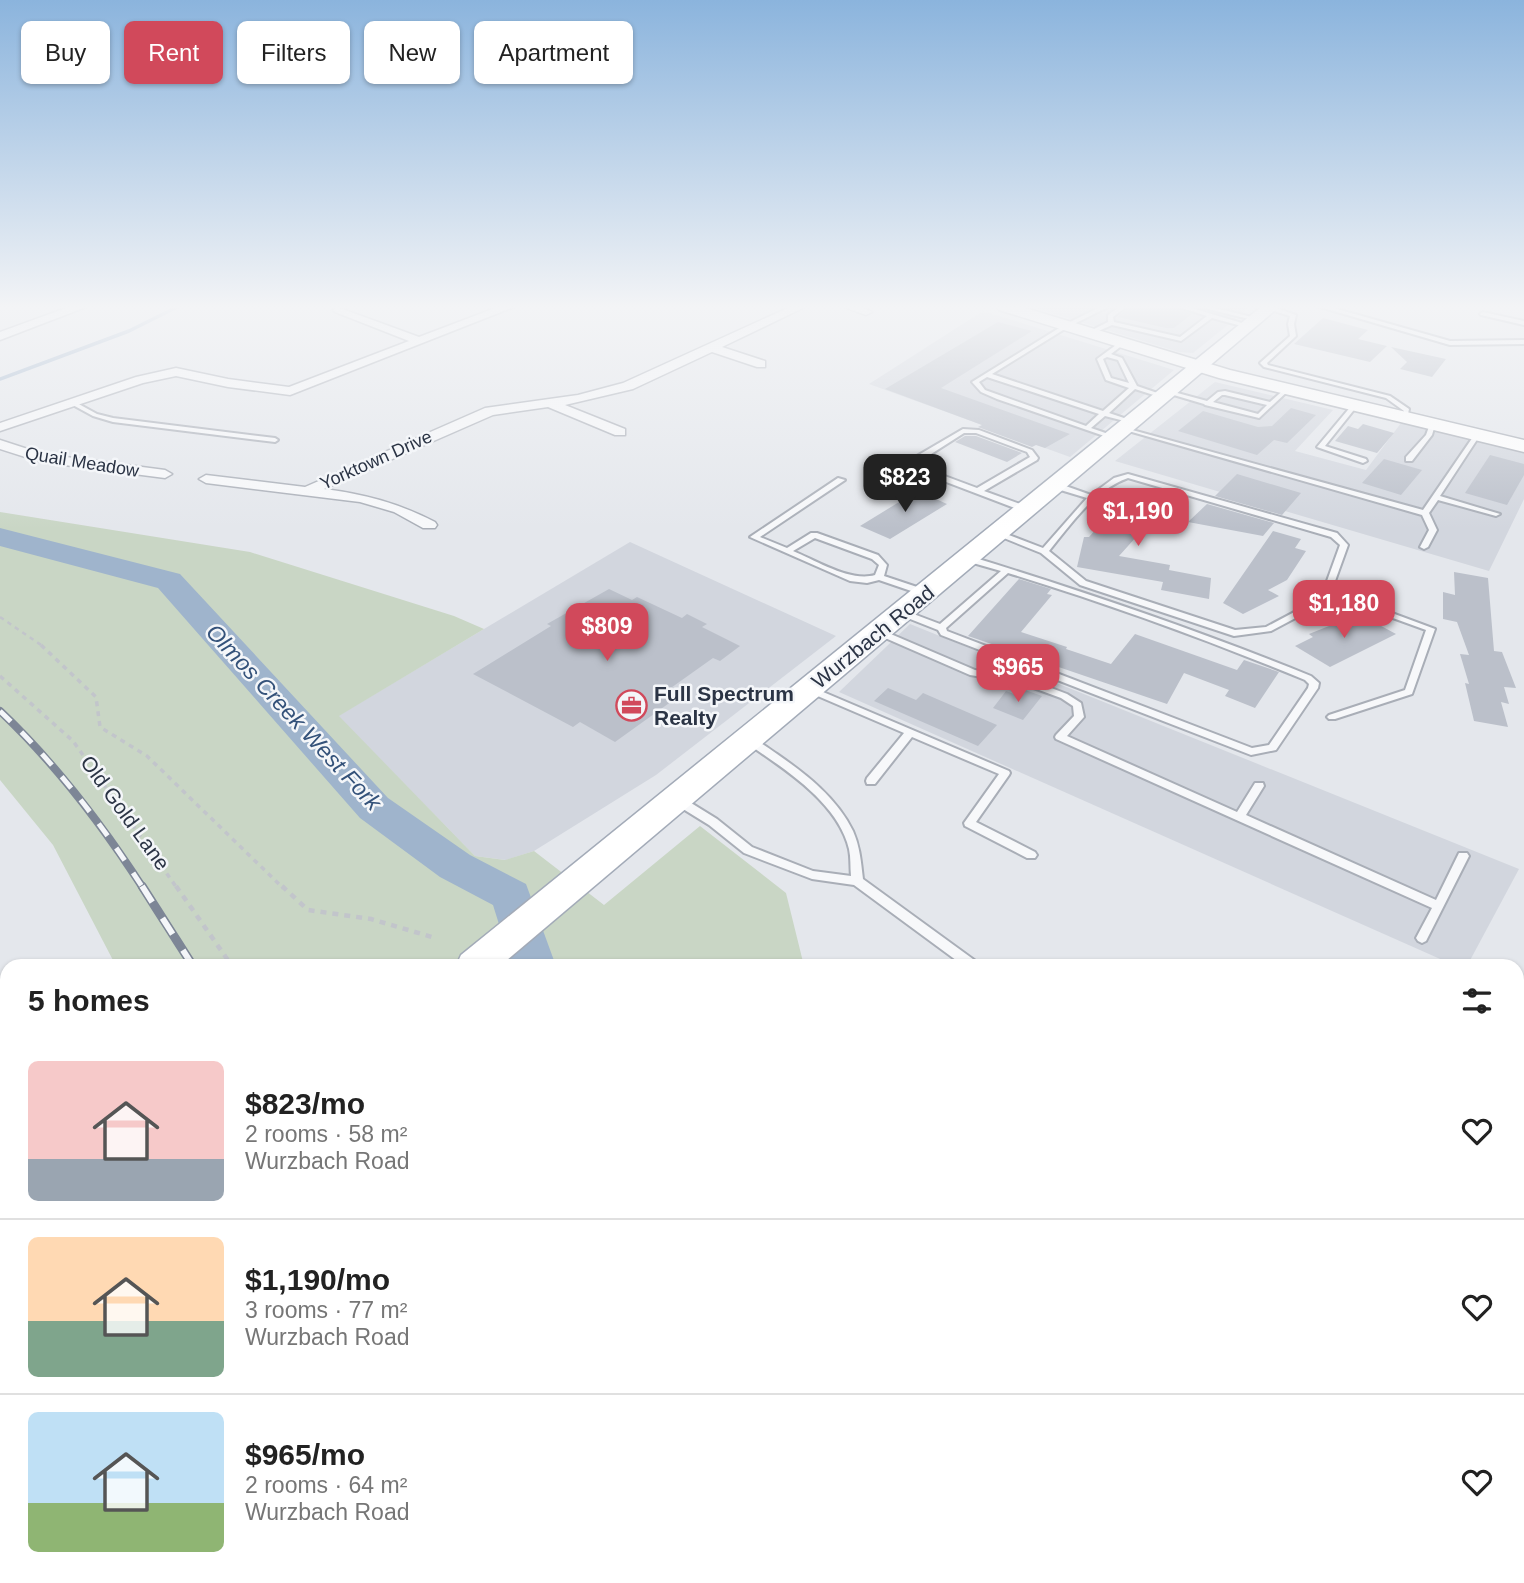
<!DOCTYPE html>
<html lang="en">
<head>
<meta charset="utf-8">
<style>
  body { margin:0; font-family:Helvetica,sans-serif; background:#f2f2f2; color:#222; height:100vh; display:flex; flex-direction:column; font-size:26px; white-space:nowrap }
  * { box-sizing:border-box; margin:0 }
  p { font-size:23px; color:#767676 }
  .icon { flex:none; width:38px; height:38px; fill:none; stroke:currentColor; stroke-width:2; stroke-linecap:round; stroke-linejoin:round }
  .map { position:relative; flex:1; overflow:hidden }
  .side { position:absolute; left:0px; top:959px; width:1524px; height:625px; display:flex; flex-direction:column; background:#fff; border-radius:21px 21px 0 0; box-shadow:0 2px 5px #0004 }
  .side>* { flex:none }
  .banner { position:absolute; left:21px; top:21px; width:700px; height:63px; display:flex; gap:14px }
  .price { position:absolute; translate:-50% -60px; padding:0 16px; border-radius:14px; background:#d1495b; color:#fff; font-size:23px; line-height:46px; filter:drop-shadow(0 2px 4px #0008) }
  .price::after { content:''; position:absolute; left:50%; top:42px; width:21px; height:16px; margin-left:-10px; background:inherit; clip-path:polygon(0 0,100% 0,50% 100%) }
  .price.selected { background:#222; color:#fff }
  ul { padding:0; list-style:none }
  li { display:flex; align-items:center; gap:21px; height:175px; padding:0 28px }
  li+li { border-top:2px solid #e0e0e0 }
  li span { display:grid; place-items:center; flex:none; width:196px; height:140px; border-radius:10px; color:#555 }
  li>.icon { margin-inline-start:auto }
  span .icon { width:84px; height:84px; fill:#fffc; stroke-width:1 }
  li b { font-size:30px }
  h2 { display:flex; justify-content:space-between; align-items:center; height:84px; padding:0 28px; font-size:30px }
  .chip { padding:0 24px; border-radius:10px; background:#fff; box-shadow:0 2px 5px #0004; font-size:24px; line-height:63px }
  .chip.selected { background:#d1495b; color:#fff }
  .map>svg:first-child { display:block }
  .built { fill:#d2d6de }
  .green { fill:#c9d6c5 }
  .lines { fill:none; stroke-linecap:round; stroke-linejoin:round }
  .stream { stroke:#9fb4cc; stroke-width:3.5 }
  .river { fill:#9fb4cc; fill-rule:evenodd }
  .building { fill:#bbc0ca }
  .lane-casing { stroke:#a9aeb7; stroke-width:4 }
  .street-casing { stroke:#a9aeb7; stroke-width:3 }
  .secondary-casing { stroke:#a9aeb7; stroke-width:3 }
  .primary-casing { stroke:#a3abb8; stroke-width:3 }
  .path-far2 { stroke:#c2c5cb; stroke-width:2.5; stroke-dasharray:4.5 4.5; stroke-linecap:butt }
  .path-far1 { stroke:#c2c5cb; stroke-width:3.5; stroke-dasharray:5 5; stroke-linecap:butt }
  .path { stroke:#c2c5cb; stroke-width:4.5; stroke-dasharray:6 6; stroke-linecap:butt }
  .lane { fill:#f7f8fa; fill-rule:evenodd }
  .street { fill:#f7f8fa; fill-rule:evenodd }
  .secondary { fill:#fff; fill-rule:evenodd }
  .primary { fill:#fff; fill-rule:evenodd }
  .rail-far2-casing { stroke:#7d8696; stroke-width:8 }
  .rail-far1-casing { stroke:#7d8696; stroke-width:9 }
  .rail-casing { stroke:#7d8696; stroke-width:10 }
  .rail-far2 { stroke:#f4f6f9; stroke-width:5; stroke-dasharray:15; stroke-linecap:butt }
  .rail-far1 { stroke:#f4f6f9; stroke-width:6; stroke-dasharray:19; stroke-linecap:butt }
  .rail { stroke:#f4f6f9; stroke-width:8; stroke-dasharray:24; stroke-linecap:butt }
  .labels { text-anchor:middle; stroke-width:5; stroke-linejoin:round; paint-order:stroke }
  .far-street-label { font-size:18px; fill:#2b3445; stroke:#f4f6f9 }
  .street-label { font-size:21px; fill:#2b3445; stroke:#f4f6f9 }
  .poi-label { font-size:21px; font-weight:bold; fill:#2b3445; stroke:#f4f6f9; text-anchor:start }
  .water-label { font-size:23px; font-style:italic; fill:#34527a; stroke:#f4f6f9 }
</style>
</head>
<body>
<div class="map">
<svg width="1524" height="1583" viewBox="0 0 1524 1583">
  <rect width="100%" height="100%" fill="#e4e7ec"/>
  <g class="built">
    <path d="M1032,307H1250L1193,353L1179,352Z"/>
    <path d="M983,311L1174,370L1070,457L869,384Z"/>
    <path d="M1215,382L1333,410L1295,451L1366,470L1401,423L1524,453V499L1489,571L1115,461Z"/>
    <path d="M630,542L836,636L656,775L534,851L506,860L475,856L338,716Z"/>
    <path d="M910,624L1519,869L1467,966H1456L839,692Z"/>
  </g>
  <g class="green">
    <path d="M0,512L250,552L454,616L484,629L339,716L475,856L505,860L534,851L604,905L700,826L786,893L804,966H116L53,845L0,780Z"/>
    <path d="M7,1422V1577H848L850,1583H76L74,1577L60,1583H0V1428Z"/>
    <path d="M859,1577H1370L1373,1583H861Z"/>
  </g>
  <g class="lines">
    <path class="stream" d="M0,379L129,331L177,307"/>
    <g class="river">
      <path d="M0,528L180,574L388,798L470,855L526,884L556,966H512L493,905L440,877L360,818L158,588L0,546Z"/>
      <path d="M442,1577H510L509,1583H441Z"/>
    </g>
  </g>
  <g class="building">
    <path d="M1129,307H1177L1192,314L1174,328H1166L1118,317Z"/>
    <path d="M1323,318L1368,330L1358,339L1387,346L1370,362L1294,344Z"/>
    <path d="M998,322L1032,331L941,388L1070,434L1045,448L1036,445L1032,447L978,427L982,425L885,389Z"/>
    <path d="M1391,347L1446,359L1432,377L1400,369L1407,362Z"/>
    <path d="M1291,408L1316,415L1287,443L1274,440L1257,455L1178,431L1203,411L1258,427L1272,426Z"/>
    <path d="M1363,424L1394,433L1377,453L1335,441L1348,426L1358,429Z"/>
    <path d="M965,436H976L1022,453L1007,462L955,442Z"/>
    <path d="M1490,455L1524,464V475L1507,505L1465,493Z"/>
    <path d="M1384,459L1422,470L1401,495L1362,483Z"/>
    <path d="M1237,474L1301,493L1282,515L1215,496Z"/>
    <path d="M922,488L941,496L936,499L947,504L890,539L860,526Z"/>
    <path d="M1132,491L1177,500L1172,519L1155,516L1119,556L1170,565L1169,570L1211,578L1209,599L1161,590L1163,582L1077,567L1084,537H1089L1108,516L1122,521Z"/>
    <path d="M1207,504L1274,523L1263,536L1188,522Z"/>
    <path d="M1273,531L1301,539L1295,548L1306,551L1287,580L1268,590L1279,596L1243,614L1223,603Z"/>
    <path d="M1454,572L1488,578L1494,651L1502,652L1516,688L1504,687L1509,704L1501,702L1508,727L1474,721L1465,683L1469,684L1460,654L1469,655L1457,622L1443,619V592L1455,595Z"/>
    <path d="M1019,579L1051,589L1047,594L1052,595L1021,632L1067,647L1066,649L1111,664L1135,634L1237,670L1244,660L1279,672L1255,708L1225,696L1229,690L1184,673L1167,704L968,636Z"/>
    <path d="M609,589L632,600L637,597L682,618L687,614L707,624L702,627L740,646L720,661L713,658L668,690L679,696L615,742L580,722L573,727L473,674L551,626L547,624Z"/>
    <path d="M1359,614L1396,634L1330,667L1295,646L1313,637L1309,634Z"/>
    <path d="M888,688L916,700L923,693L997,725L978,746L874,701Z"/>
    <path d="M1025,690L1042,696L1023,720L993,708L1006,691L1019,696Z"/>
  </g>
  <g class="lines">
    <defs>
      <g id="lane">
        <path d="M1100,307H1108L1068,327L992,374L1103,411L1129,388L1106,380L1097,359L1120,342H1124V344L1111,354L1122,358L1137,386L1169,397L1166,399L1135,389L1109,413L1136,422V424L1105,416L1091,428L1117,437V439H1113L997,399L981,392L972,382L1064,325ZM1107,357L1118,360L1129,383L1111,378L1103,359ZM987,377L1099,414L1086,426L985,390L979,382Z"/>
        <path d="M1119,307H1126L1113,317L1114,322L1180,337L1207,316L1179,307H1188L1252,326L1249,328L1212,318L1181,341L1112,325L1092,334H1088V332L1108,322V315Z"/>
        <path d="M1200,307H1211L1260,319L1257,321Z"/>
        <path d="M1268,307H1273L1296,315L1294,324L1296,336L1267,363L1268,365L1390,396L1409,409L1407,419L1402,418L1404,411L1386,398L1264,367L1260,363L1261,362L1290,336L1288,324L1290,316L1268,309Z"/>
        <path d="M1320,307H1330L1450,341L1524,340V344L1450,345Z"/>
        <path d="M1483,312L1524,321V325L1481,315L1480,314Z"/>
        <path d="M1287,387L1290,389L1289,390L1259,418L1205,405L1204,404L1167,393L1170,391L1207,401L1218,392L1225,391L1270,402ZM1222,395H1225L1267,405L1258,414L1213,402Z"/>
        <path d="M71,402H75L97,414L113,418L275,438L278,440L275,442L113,422L93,416L71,404Z"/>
        <path d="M1354,404L1357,406L1325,446L1366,459L1367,461L1363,463L1317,447L1352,405Z"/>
        <path d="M1430,424L1435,425L1432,435L1412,461H1406V457L1426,435Z"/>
        <path d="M1125,428L1423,510L1475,434L1477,433L1480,435L1440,496L1500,514L1496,516L1438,500L1429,513L1437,530L1428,547L1424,549L1420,547L1429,530L1422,515L1125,430Z"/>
        <path d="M963,429L979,430L1032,450L1038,458L1037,460L984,491L1031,508V512H1025L912,469L909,462L910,460ZM964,433H976L1027,452L1030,457L977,488L918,466L917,463Z"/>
        <path d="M1128,474L1337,533L1348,545L1335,581L1338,593L1435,629L1412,694L1335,719H1329L1327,717L1329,715L1405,690L1426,630L1335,597L1271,631L1234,636L1080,585L1041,553L994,534L995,532H1001L1043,548L1087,498L1054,488V484H1060L1091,495L1114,478ZM1128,478L1331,537L1340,545L1327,581L1330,593L1266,627L1235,630L1086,581L1049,551C1071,524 1094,490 1128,478Z"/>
        <path d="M838,478L845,480L760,537L787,548L811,533H817L878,555L887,565L884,576L929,591V595H923L879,580L867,583L850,581L750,537ZM815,538L872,559L879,565L875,575C850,582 817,561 793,551Z"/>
        <path d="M966,557H972C1086,592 1200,631 1311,676L1319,683L1318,688L1276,750L1251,755L941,635L938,630L900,615V611L903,610L940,624L1001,571L966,561ZM1008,573C1109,604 1208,640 1305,680L1309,684L1308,688L1269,745L1252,748L947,631L946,628Z"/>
        <path d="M879,629L975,670L1025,678L1067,694L1081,703L1084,717L1067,736L1237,812L1255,783H1263L1264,786L1246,815L1436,900L1459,853H1467L1469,856L1426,941L1422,943L1418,941L1416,938L1432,908L1056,739L1055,737L1056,735L1074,716L1073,706L1061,698L1020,683L970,675L876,634L875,632Z"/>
        <path d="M809,686L1009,771L1010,773L1009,775L976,822L1035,852L1037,855L1035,858H1027L965,826L964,823L999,774L912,737L875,784H867L866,781L867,778L904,733L806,691L804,689L806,687Z"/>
        <path d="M749,737C759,741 768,748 777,754C806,774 837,798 853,831C860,847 861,862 863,879L977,962L979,966H964L854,885L812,879L744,853L709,825L675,804L674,801L675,798H683L717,819L752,847L813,871L851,876C850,867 851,858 849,849C838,802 783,768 745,742L744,740L745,738Z"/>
        <path d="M1517,1162L1524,1166V1184L1517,1180Z"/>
        <path d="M1524,1329V1345L1517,1346V1330Z"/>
      </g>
      <g id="street">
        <path d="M69,307H86L0,340V332Z"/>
        <path d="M337,307L419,337L498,307H514L290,395L228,387L176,376L143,383L0,431V423L136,377L176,368L228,379L289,387L409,341L335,312L333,310Z"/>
        <path d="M790,307H805L722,347L765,361V367H757L712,352L633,389L565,405L625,429V435H615L548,407L493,415L324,489C364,494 398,503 435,522L437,525L435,528H423L394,512L360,502L206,483L199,479L206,475L305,487L485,408L578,395L623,383Z"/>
        <path d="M844,307H862L872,312L866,315Z"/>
        <path d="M0,440L43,454L165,470L172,474L165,478L41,462L0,449Z"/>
      </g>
      <path id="secondary" d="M997,307H1022L1230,370L1524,440V452L1219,378L999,310Z"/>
      <g id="primary">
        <path d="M1261,307H1279L500,966H456L461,955Z"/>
        <path d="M7,1327V1377L0,1380V1330Z"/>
      </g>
    </defs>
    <use href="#lane" class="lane-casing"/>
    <use href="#street" class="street-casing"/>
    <use href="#secondary" class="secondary-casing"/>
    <use href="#primary" class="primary-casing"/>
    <path class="path-far2" d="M0,617L44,647"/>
    <g class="path-far1">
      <path d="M41,645L96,697L100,727L147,756L283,888"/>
      <path d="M0,676L73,741L177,888"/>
    </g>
    <g class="path">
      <path d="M176,886L232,966"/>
      <path d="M282,886L308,910L371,919L432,937"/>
    </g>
    <use href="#lane" class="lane"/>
    <use href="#street" class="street"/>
    <use href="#secondary" class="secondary"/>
    <use href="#primary" class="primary"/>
    <defs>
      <path id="rail-far2" d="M0,711C56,764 101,823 143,888"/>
      <path id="rail-far1" d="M142,886L193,966"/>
      <path id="rail" d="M567,1577L571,1583"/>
    </defs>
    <use href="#rail-far2" class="rail-far2-casing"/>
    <use href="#rail-far1" class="rail-far1-casing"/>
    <use href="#rail" class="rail-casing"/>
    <use href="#rail-far2" class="rail-far2"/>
    <use href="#rail-far1" class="rail-far1"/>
    <use href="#rail" class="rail"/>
  </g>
  <linearGradient id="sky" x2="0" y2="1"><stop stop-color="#8bb4dd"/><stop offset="0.58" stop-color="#f3f4f6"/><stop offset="1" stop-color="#f3f4f6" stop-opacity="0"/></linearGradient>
  <rect width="1524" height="529" fill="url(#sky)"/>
  <defs>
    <symbol id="office-ring" viewBox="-11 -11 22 22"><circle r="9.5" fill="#f4f6f9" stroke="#d1495b" stroke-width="1.5"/><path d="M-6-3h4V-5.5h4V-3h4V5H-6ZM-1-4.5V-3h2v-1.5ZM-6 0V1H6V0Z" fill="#d1495b"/></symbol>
  </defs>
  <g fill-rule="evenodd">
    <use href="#office-ring" x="614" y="688" width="35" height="35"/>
  </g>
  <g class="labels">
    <g class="far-street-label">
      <text transform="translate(376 460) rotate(-24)" y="6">Yorktown Drive</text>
      <text transform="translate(82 462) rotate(9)" y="6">Quail Meadow</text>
    </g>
    <g class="street-label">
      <text transform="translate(873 637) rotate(-39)" y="7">Wurzbach Road</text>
      <text transform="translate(125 813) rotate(54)" y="7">Old Gold Lane</text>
    </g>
    <g class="poi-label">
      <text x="654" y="701">Full Spectrum<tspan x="654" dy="24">Realty</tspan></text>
    </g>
    <g class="water-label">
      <text transform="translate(294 717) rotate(47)" y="8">Olmos Creek West Fork</text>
    </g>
  </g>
</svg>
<b class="price selected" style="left:905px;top:514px">$823</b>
<b class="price" style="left:1138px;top:548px">$1,190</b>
<b class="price" style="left:1344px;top:640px">$1,180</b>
<b class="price" style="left:607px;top:663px">$809</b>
<b class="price" style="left:1018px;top:704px">$965</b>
<div class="banner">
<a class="chip">Buy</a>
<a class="chip selected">Rent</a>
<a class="chip">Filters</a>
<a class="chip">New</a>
<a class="chip">Apartment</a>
</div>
<section class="side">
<h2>5 homes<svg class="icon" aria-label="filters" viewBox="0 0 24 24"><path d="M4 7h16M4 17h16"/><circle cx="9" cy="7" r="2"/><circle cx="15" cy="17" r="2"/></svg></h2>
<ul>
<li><span style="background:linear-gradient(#f6c9c9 70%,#9aa5b1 0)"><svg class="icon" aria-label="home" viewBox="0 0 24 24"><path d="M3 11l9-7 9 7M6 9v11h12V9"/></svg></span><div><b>$823/mo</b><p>2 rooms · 58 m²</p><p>Wurzbach Road</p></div><svg class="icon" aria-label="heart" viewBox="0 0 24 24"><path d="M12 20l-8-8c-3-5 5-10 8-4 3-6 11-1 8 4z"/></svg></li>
<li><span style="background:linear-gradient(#ffd9b3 60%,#7fa58c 0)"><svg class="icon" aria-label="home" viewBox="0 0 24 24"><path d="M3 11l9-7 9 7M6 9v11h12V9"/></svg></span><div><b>$1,190/mo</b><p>3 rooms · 77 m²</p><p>Wurzbach Road</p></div><svg class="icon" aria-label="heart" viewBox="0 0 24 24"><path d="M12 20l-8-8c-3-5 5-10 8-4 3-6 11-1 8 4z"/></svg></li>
<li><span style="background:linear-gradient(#bfe0f5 65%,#8fb573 0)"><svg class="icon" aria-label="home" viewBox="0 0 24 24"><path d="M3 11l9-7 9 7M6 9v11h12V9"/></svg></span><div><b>$965/mo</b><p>2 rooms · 64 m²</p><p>Wurzbach Road</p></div><svg class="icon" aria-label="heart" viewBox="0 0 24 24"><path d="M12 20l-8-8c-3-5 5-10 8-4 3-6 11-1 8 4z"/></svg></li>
</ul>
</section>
</div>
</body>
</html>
